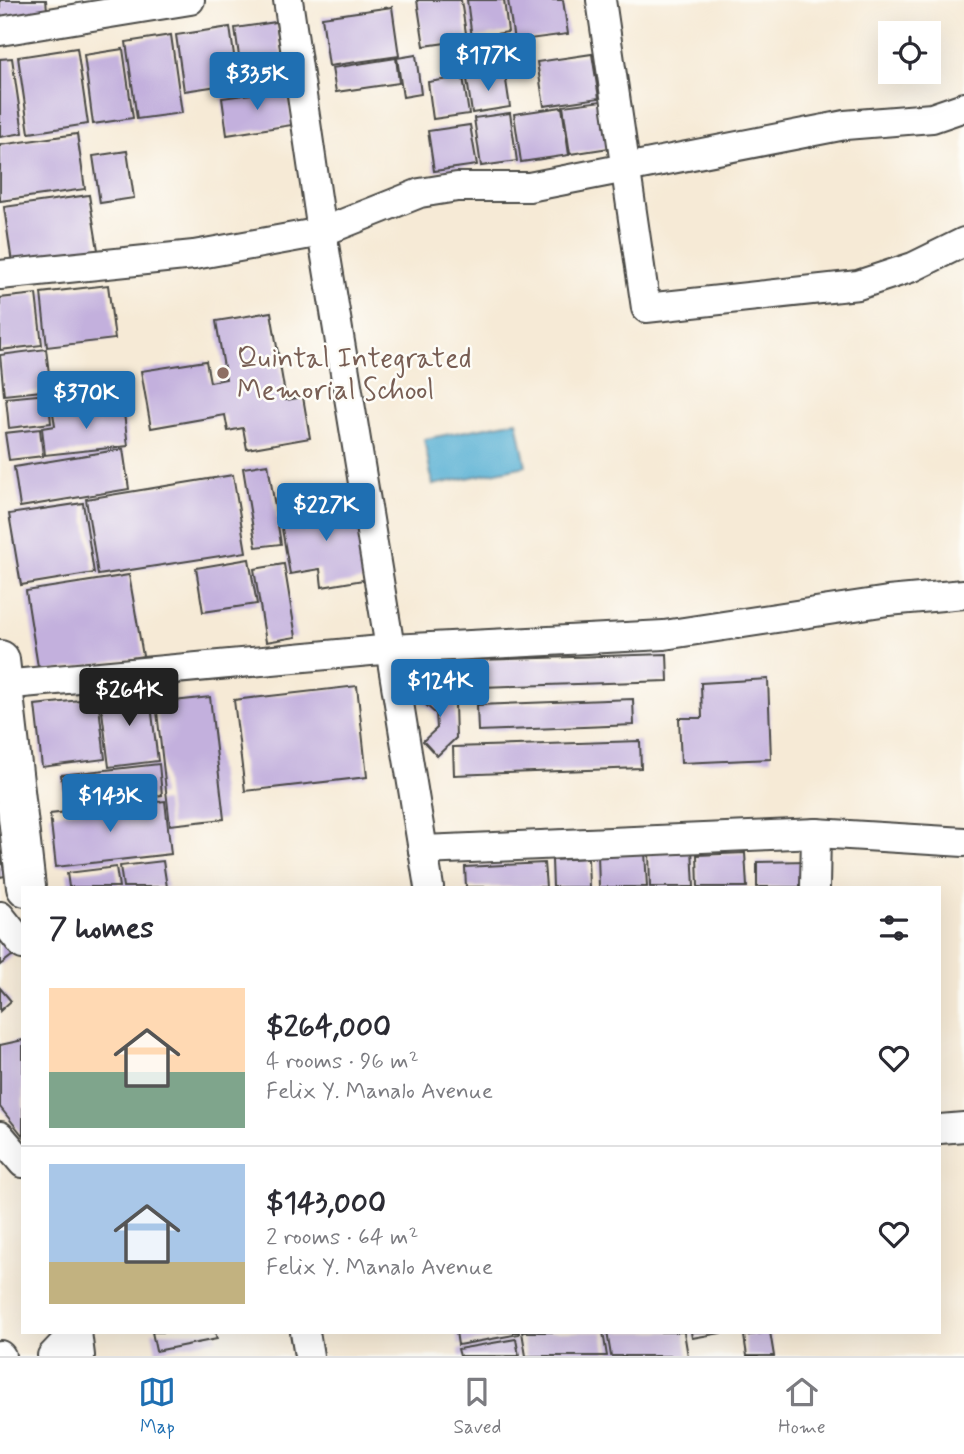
<!DOCTYPE html>
<html lang="en">
<head>
<meta charset="utf-8">
<style>
  body { margin:0; font-family:Mynerve,sans-serif; background:#f2f2f3; color:#2b2b33; height:100vh; display:flex; flex-direction:column; font-size:26px; white-space:nowrap }
  * { box-sizing:border-box; margin:0 }
  p { font-size:23px; color:#7c7c81 }
  .icon { flex:none; width:38px; height:38px; fill:none; stroke:currentColor; stroke-width:2; stroke-linecap:round; stroke-linejoin:round }
  .map { position:relative; flex:1; overflow:hidden }
  .sheet { position:absolute; left:21px; top:886px; width:920px; height:448px; display:flex; flex-direction:column; background:#fff; border-radius:0px; box-shadow:0 7px 28px #0002 }
  .sheet>* { flex:none }
  .controls { position:absolute; left:878px; top:21px; display:grid; gap:14px }
  .controls a { display:grid; place-items:center; width:63px; height:63px; border-radius:0px; background:#fff; box-shadow:0 7px 28px #0002; font-size:35px }
  .price { position:absolute; translate:-50% -60px; padding:0 16px; border-radius:7px; background:#1f6fb2; color:#fff; font-size:23px; line-height:46px; filter:drop-shadow(0 2px 4px #0008) }
  .price::after { content:''; position:absolute; left:50%; top:42px; width:21px; height:16px; margin-left:-10px; background:inherit; clip-path:polygon(0 0,100% 0,50% 100%) }
  .price.selected { background:#222; color:#fff }
  ul { padding:0; list-style:none }
  li { display:flex; align-items:center; gap:21px; height:175px; padding:0 28px }
  li+li { border-top:2px solid #e1e1e2 }
  li span { display:grid; place-items:center; flex:none; width:196px; height:140px; border-radius:0px; color:#555 }
  li>.icon { margin-inline-start:auto }
  span .icon { width:84px; height:84px; fill:#fffc; stroke-width:1 }
  li b { font-size:30px }
  h2 { display:flex; justify-content:space-between; align-items:center; height:84px; padding:0 28px; font-size:30px }
  .tabs { display:flex; justify-content:space-around; align-items:center; height:98px; border-top:2px solid #e1e1e2; background:#fff; font-size:19px; color:#7c7c81 }
  .tabs a { display:grid; justify-items:center; gap:4px }
  .tabs .selected { color:#1f6fb2 }
  .map>svg:first-child { display:block }
  .water { fill:#55afd3; stroke:#406d7f; stroke-width:2 }
  .building { fill:#c3b0dd }
  .lines { fill:none; stroke-linecap:round; stroke-linejoin:round }
  .minor-casing { stroke:#494845; stroke-width:32 }
  .secondary-casing { stroke:#494845; stroke-width:42 }
  .minor { stroke:#fff; stroke-width:28 }
  .secondary { stroke:#fff; stroke-width:38 }
  .education-dot { fill:#8d6e63; stroke:#fdfcf7; stroke-width:2.5 }
  .labels { text-anchor:middle; stroke-width:5; stroke-linejoin:round; paint-order:stroke }
  .education-label { font-size:28px; fill:#785e54; stroke:#fdfcf7; text-anchor:start }
</style>
</head>
<body>
<div class="map">
<svg width="964" height="1356" viewBox="0 0 964 1356">
  <rect width="100%" height="100%" fill="#fdfcf7"/>
  <filter id="ink" filterUnits="userSpaceOnUse"><feTurbulence type="fractalNoise" baseFrequency=".0143" numOctaves="2"/><feDisplacementMap in="SourceGraphic" scale="14" xChannelSelector="R" yChannelSelector="G"/><feConvolveMatrix kernelMatrix="1 2 1 2 8 2 1 2 1" color-interpolation-filters="sRGB"/></filter>
  <filter id="wash" filterUnits="userSpaceOnUse"><feTurbulence type="fractalNoise" baseFrequency=".00686" numOctaves="4" result="noise"/><feDisplacementMap in="SourceGraphic" scale="28" xChannelSelector="R" yChannelSelector="G"/><feGaussianBlur stdDeviation="1.57" result="paint"/><feColorMatrix in="noise" values="0 0 0 0 0 0 0 0 0 0 0 0 0 0 0 0 0 1.4 0 .05"/><feComposite in="paint" operator="in"/></filter>
  <g filter="url(#wash)">
    <rect width="100%" height="100%" fill="#f6ead6"/>
    <path class="water" d="M517,421L526,466L433,485L424,439Z"/>
    <g id="blocks">
      <g class="building">
        <path d="M0,0H46L47,10L0,19Z"/>
        <path d="M417,0H461L467,40L424,46Z"/>
        <path d="M467,0H504L508,32L472,38Z"/>
        <path d="M508,0H563L568,34L514,41Z"/>
        <path d="M392,7L399,56L329,66L322,17Z"/>
        <path d="M276,22L285,78L243,84L235,28Z"/>
        <path d="M230,27L238,83L184,91L176,35Z"/>
        <path d="M171,35L182,113L137,119L126,42Z"/>
        <path d="M510,42L514,64L479,69L476,47Z"/>
        <path d="M77,48L88,124L29,133L18,57Z"/>
        <path d="M123,49L133,118L93,124L84,55Z"/>
        <path d="M592,54L599,98L544,106L537,62Z"/>
        <path d="M416,55L421,94L403,97L397,58Z"/>
        <path d="M12,58L23,133L0,137V59Z"/>
        <path d="M396,58L399,83L336,92L332,68Z"/>
        <path d="M505,74L510,107L472,113L467,79Z"/>
        <path d="M463,77L469,114L433,119L428,82Z"/>
        <path d="M287,89L292,125L227,135L222,98Z"/>
        <path d="M609,100L616,147L570,154L563,106Z"/>
        <path d="M562,107L569,155L521,162L514,114Z"/>
        <path d="M510,113L517,161L481,166L474,118Z"/>
        <path d="M470,125L477,165L434,171L428,131Z"/>
        <path d="M77,134L85,189L0,201V145Z"/>
        <path d="M127,151L134,198L100,203L93,156Z"/>
        <path d="M89,195L98,250L12,263L4,207Z"/>
        <path d="M108,285L115,339L47,347L41,293Z"/>
        <path d="M36,294L42,345L0,350V298Z"/>
        <path d="M271,312L286,400L303,397L310,438L247,449L243,428L228,431L225,415L151,428L141,371L206,361L210,382L226,379L216,321Z"/>
        <path d="M46,349L51,390L4,395L0,355Z"/>
        <path d="M48,394L51,423L9,428L6,398Z"/>
        <path d="M123,405L128,446L45,455L42,428L55,426L53,413Z"/>
        <path d="M40,429L43,456L9,460L5,433Z"/>
        <path d="M123,449L129,489L20,507L14,467Z"/>
        <path d="M268,464L281,544L256,547L243,468Z"/>
        <path d="M233,475L246,552L98,575L86,499Z"/>
        <path d="M332,495L335,515L358,511L369,579L322,587L320,569L290,574L281,523L305,519L302,499Z"/>
        <path d="M83,503L94,573L21,585L9,514Z"/>
        <path d="M249,559L257,604L203,612L196,568Z"/>
        <path d="M284,564L296,637L266,642L254,569Z"/>
        <path d="M129,575L143,656L39,673L26,591Z"/>
        <path d="M667,654L668,681L450,688L449,661Z"/>
        <path d="M768,679L771,759L681,763L679,718H702L701,683Z"/>
        <path d="M432,683L455,704L456,738L437,756L423,741L437,728L436,714L418,698Z"/>
        <path d="M357,686L367,777L245,791L234,700Z"/>
        <path d="M149,690L158,761L109,767L100,695Z"/>
        <path d="M210,697L224,819L170,825L156,703Z"/>
        <path d="M98,698L105,759L42,767L35,705Z"/>
        <path d="M633,699L634,725L478,731L477,705Z"/>
        <path d="M640,741L641,768L454,775L453,747Z"/>
        <path d="M159,764L162,795L65,806L61,775Z"/>
        <path d="M165,801L171,854L56,867L50,814Z"/>
        <path d="M692,849L694,887H650L649,851Z"/>
        <path d="M0,852L5,876L0,877Z"/>
        <path d="M645,852L647,887H599L598,854Z"/>
        <path d="M745,853L747,887H698L697,855Z"/>
        <path d="M588,858L589,887H553L552,860Z"/>
        <path d="M163,861L167,887H123L120,866Z"/>
        <path d="M808,861L809,887H757V862Z"/>
        <path d="M544,863L546,887H466L465,867Z"/>
        <path d="M116,867L119,887H69L67,873Z"/>
        <path d="M0,939L13,955L0,965Z"/>
        <path d="M0,988L11,1001L0,1011Z"/>
        <path d="M23,1040V1136L0,1107V1045Z"/>
        <path d="M152,1332H215L217,1339L156,1351Z"/>
        <path d="M456,1332H519V1334L458,1345Z"/>
        <path d="M522,1332H603L607,1356H526Z"/>
        <path d="M607,1332H684L688,1356H611Z"/>
        <path d="M691,1332H721V1333L692,1338Z"/>
        <path d="M770,1332L774,1356H747L744,1336Z"/>
        <path d="M516,1339L519,1356H460L458,1349Z"/>
      </g>
    </g>
  </g>
  <g filter="url(#ink)">
    <use href="#blocks" fill-opacity="0" stroke="#494845" stroke-width="2"/>
    <g class="lines">
      <defs>
        <g id="minor">
          <path d="M288,0L322,232L429,887"/>
          <path d="M601,0L646,308L858,285L913,267L964,242"/>
          <path d="M0,31L190,0"/>
          <path d="M0,275L194,255L322,232L420,193L457,187H529L845,125L932,118L964,107"/>
          <path d="M2,685L392,649L664,635L888,601L964,594"/>
          <path d="M423,850L816,833L964,842"/>
          <path d="M815,887L816,833"/>
          <path d="M0,916L23,945"/>
          <path d="M940,1129L964,1127"/>
          <path d="M0,1136L23,1163"/>
          <path d="M305,1332L309,1356"/>
          <path d="M0,1355L1,1356"/>
          <path d="M52,1356L72,1335"/>
        </g>
        <g id="secondary">
          <path d="M0,660L26,887"/>
          <path d="M72,1332L75,1356"/>
        </g>
      </defs>
      <use href="#minor" class="minor-casing"/>
      <use href="#secondary" class="secondary-casing"/>
      <use href="#minor" class="minor"/>
      <use href="#secondary" class="secondary"/>
    </g>
  </g>
  <circle class="education-dot" cx="223" cy="373" r="7"/>
  <g class="labels">
    <g class="education-label">
      <text x="237" y="367">Quintal Integrated<tspan x="237" dy="32">Memorial School</tspan></text>
    </g>
  </g>
</svg>
<div class="controls">
<a><svg class="icon" aria-label="locate" viewBox="0 0 24 24"><circle cx="12" cy="12" r="6"/><path d="M12 2v4M12 18v4M2 12h4M18 12h4"/></svg></a>
</div>
<b class="price" style="left:488px;top:93px">$177K</b>
<b class="price" style="left:257px;top:112px">$335K</b>
<b class="price" style="left:86px;top:431px">$370K</b>
<b class="price" style="left:326px;top:543px">$227K</b>
<b class="price" style="left:440px;top:719px">$124K</b>
<b class="price selected" style="left:129px;top:728px">$264K</b>
<b class="price" style="left:110px;top:834px">$143K</b>
<section class="sheet">
<h2>7 homes<svg class="icon" aria-label="filters" viewBox="0 0 24 24"><path d="M4 7h16M4 17h16"/><circle cx="9" cy="7" r="2"/><circle cx="15" cy="17" r="2"/></svg></h2>
<ul>
<li><span style="background:linear-gradient(#ffd9b3 60%,#7fa58c 0)"><svg class="icon" aria-label="home" viewBox="0 0 24 24"><path d="M3 11l9-7 9 7M6 9v11h12V9"/></svg></span><div><b>$264,000</b><p>4 rooms · 96 m²</p><p>Felix Y. Manalo Avenue</p></div><svg class="icon" aria-label="heart" viewBox="0 0 24 24"><path d="M12 20l-8-8c-3-5 5-10 8-4 3-6 11-1 8 4z"/></svg></li>
<li><span style="background:linear-gradient(#a9c7e8 70%,#c2b280 0)"><svg class="icon" aria-label="home" viewBox="0 0 24 24"><path d="M3 11l9-7 9 7M6 9v11h12V9"/></svg></span><div><b>$143,000</b><p>2 rooms · 64 m²</p><p>Felix Y. Manalo Avenue</p></div><svg class="icon" aria-label="heart" viewBox="0 0 24 24"><path d="M12 20l-8-8c-3-5 5-10 8-4 3-6 11-1 8 4z"/></svg></li>
</ul>
</section>
</div>
<nav class="tabs">
<a class="selected"><svg class="icon" aria-label="map" viewBox="0 0 24 24"><path d="M3 6l6-2 6 2 6-2v14l-6 2-6-2-6 2zM9 4v14M15 6v14"/></svg>Map</a>
<a><svg class="icon" aria-label="saved" viewBox="0 0 24 24"><path d="M7 4h10v16l-5-4-5 4z"/></svg>Saved</a>
<a><svg class="icon" aria-label="home" viewBox="0 0 24 24"><path d="M3 11l9-7 9 7M6 9v11h12V9"/></svg>Home</a>
</nav>
</body>
</html>
